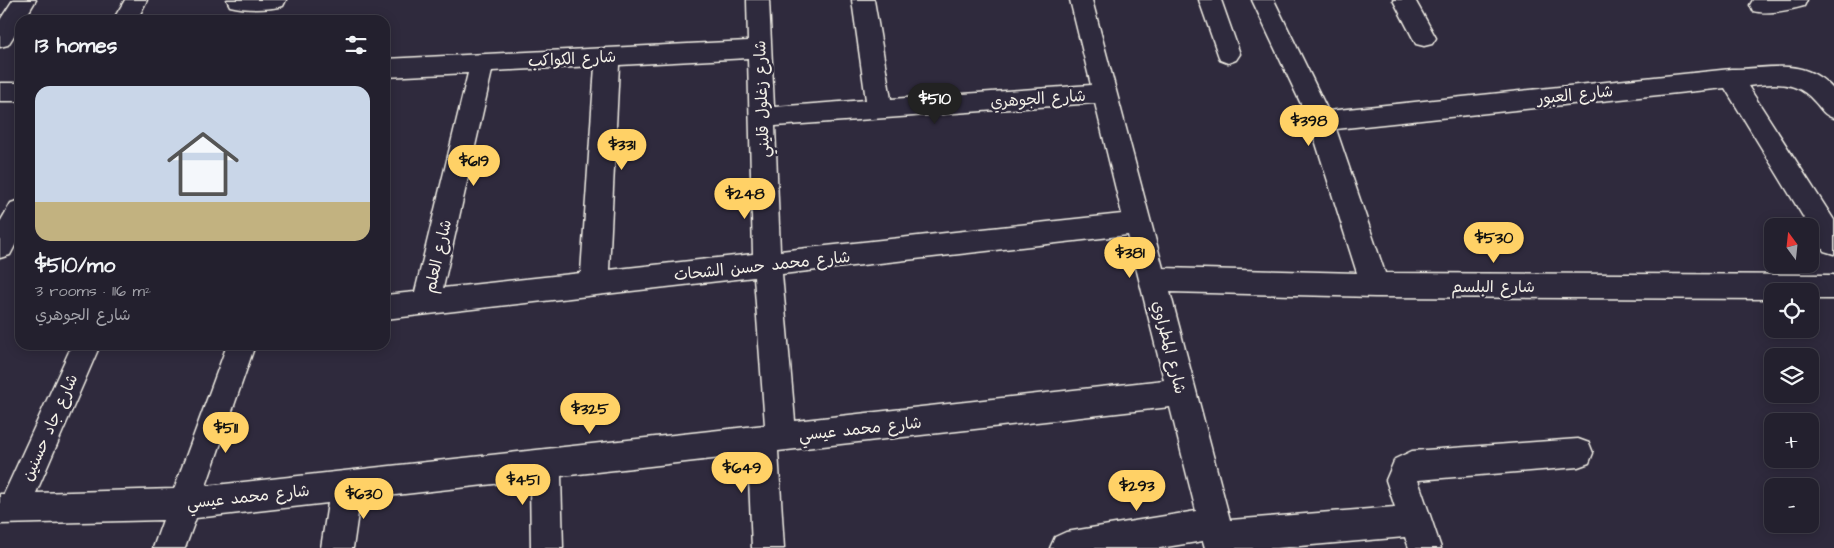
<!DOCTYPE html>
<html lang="en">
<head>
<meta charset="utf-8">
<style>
  body { margin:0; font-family:"Architects Daughter","Playpen Sans Arabic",sans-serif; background:#2b2836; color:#f1f3f6; height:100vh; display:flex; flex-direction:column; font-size:19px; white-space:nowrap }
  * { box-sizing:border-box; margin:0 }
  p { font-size:16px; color:#a3a3aa }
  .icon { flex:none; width:28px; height:28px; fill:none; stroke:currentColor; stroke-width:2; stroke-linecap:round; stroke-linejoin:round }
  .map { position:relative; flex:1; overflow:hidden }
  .panel { position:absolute; left:15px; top:15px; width:375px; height:335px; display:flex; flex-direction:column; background:#23202e; border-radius:15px; box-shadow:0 2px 12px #0003,0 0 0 1px #403e4a }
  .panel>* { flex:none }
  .needle { width:32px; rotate:345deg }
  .controls { position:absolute; left:1764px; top:218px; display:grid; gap:10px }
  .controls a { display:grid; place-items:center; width:55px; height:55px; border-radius:10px; background:#23202e; box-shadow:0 2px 12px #0003,0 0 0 1px #403e4a; font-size:25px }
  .price { position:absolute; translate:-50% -42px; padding:0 11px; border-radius:18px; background:#ffd166; color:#111; font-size:16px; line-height:32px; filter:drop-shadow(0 1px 2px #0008) }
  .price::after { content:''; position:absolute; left:50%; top:30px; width:15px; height:11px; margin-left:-8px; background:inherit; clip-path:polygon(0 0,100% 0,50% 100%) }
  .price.current { background:#222; color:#fff }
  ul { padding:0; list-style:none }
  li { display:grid; align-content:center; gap:10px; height:265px; padding:0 20px }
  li+li { border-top:1px solid #403e4a }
  li span { display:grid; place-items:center; height:155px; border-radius:15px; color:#555 }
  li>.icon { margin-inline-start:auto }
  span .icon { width:90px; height:90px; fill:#fffc; stroke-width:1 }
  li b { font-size:21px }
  h2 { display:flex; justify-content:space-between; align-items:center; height:60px; padding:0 20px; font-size:21px }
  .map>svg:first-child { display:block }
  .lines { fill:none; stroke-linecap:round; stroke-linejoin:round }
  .minor-casing { stroke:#f4f1e8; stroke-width:3 }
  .minor { fill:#2f2a3d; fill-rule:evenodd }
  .labels { text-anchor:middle; stroke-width:5; stroke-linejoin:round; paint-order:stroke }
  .street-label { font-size:16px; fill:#f4f1e8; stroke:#2f2a3d }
</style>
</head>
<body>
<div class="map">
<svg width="1834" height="548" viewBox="0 0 1834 548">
  <rect width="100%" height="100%" fill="#2f2a3d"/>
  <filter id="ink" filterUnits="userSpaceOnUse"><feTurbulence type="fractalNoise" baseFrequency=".02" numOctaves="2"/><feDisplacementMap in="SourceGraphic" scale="10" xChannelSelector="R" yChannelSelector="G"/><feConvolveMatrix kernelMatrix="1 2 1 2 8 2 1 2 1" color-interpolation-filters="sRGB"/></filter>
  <g filter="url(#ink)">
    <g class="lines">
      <defs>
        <g id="minor">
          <path d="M13,0H36L24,20H20V26L8,45L0,47V20Z"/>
          <path d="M125,0H147L137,20H113Z"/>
          <path d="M227,0H286L283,6C268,10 245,10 230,6Z"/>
          <path d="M747,0H769L774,107L866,100L852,0H874L891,99L1091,85L1070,0H1092L1163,268L1357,273L1309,121L1252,0H1274L1328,111L1731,69C1768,70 1804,55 1834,90V118C1823,115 1822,109 1814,101C1797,80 1773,83 1748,86L1834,220V254L1824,251L1725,88L1336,129L1385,273L1834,275V299H1810V291H1772V299L1375,297L1170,292L1230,520L1395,507L1386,480L1395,459L1412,451L1578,439L1589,443L1593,453L1589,463L1578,467L1418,480L1441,548H1409L1405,537L1277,548H1205L1203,541L1160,548H1050L1055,537L1066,532L1196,511L1170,407L778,451L784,548H752L748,455L561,476L563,548H531L530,480L360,499L353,548H321L328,503L196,518L185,548H153L163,520L0,524V494H4L72,345H100L36,493L174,489L227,345H255L206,486L765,425L754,277L385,319V295L415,292L468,73L385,77V59L748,41ZM748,58L753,254L609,270L619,65ZM595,66L581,273L443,288L492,71ZM1095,103L1122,214L780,251L775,126ZM1128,235L1164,380L795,421L782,274Z"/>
          <path d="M1199,0H1221L1240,54L1236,60L1228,63L1220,60Z"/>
          <path d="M1393,0H1415L1436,38L1432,44L1424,46L1416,44Z"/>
          <path d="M1753,0H1807L1804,6C1789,10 1768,15 1753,11L1750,5Z"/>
          <rect x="0" y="83" width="20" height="18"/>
          <path d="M20,200V236L10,255L0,258V222L11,203Z"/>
        </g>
      </defs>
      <use href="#minor" class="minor-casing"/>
      <use href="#minor" class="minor"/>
    </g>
  </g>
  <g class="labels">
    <g class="street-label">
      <text transform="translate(572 58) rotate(-3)" y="6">شارع الكواكب</text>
      <text transform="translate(1575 94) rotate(-6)" y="6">شارع العبور</text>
      <text transform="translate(1038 98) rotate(-4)" y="6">شارع الجوهري</text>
      <text transform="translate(761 99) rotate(-92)" y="6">شارع زغلول قليني</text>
      <text transform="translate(437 256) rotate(-77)" y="6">شارع العلم</text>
      <text transform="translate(762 265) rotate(-6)" y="6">شارع محمد حسن الشحات</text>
      <text x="1493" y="292">شارع البلسم</text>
      <text transform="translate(1170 347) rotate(76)" y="6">شارع المطراوي</text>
      <text transform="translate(49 427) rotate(-66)" y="6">شارع جاد حسنين</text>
      <text transform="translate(860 428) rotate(-6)" y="6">شارع محمد عيسي</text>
      <text transform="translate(248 496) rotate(-6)" y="6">شارع محمد عيسي</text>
    </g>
  </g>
</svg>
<div class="controls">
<a><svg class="needle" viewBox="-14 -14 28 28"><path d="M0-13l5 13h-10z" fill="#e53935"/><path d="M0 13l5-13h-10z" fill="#a3a3aa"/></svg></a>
<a><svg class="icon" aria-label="locate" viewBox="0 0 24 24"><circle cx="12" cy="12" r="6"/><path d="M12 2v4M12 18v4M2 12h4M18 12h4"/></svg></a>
<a><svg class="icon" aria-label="layers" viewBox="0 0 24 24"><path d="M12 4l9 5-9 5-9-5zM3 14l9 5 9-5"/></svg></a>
<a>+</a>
<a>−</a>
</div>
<b class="price current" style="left:935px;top:125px">$510</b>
<b class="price" style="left:1309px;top:147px">$398</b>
<b class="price" style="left:622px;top:171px">$331</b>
<b class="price" style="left:474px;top:187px">$619</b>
<b class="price" style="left:745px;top:220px">$248</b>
<b class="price" style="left:1494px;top:264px">$530</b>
<b class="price" style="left:1130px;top:279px">$381</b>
<b class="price" style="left:590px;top:435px">$325</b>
<b class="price" style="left:226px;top:454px">$511</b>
<b class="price" style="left:742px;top:494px">$649</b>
<b class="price" style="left:523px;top:506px">$451</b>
<b class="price" style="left:1137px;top:512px">$293</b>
<b class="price" style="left:364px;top:520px">$630</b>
<section class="panel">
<h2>13 homes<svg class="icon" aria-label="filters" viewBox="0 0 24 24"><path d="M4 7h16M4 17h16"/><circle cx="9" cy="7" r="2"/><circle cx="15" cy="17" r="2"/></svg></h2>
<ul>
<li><span style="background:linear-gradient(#c9d6e8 75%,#c2b280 0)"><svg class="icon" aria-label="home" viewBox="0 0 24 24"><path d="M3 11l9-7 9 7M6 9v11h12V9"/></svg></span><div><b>$510/mo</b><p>3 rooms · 116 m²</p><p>شارع الجوهري</p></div></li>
</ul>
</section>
</div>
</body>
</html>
